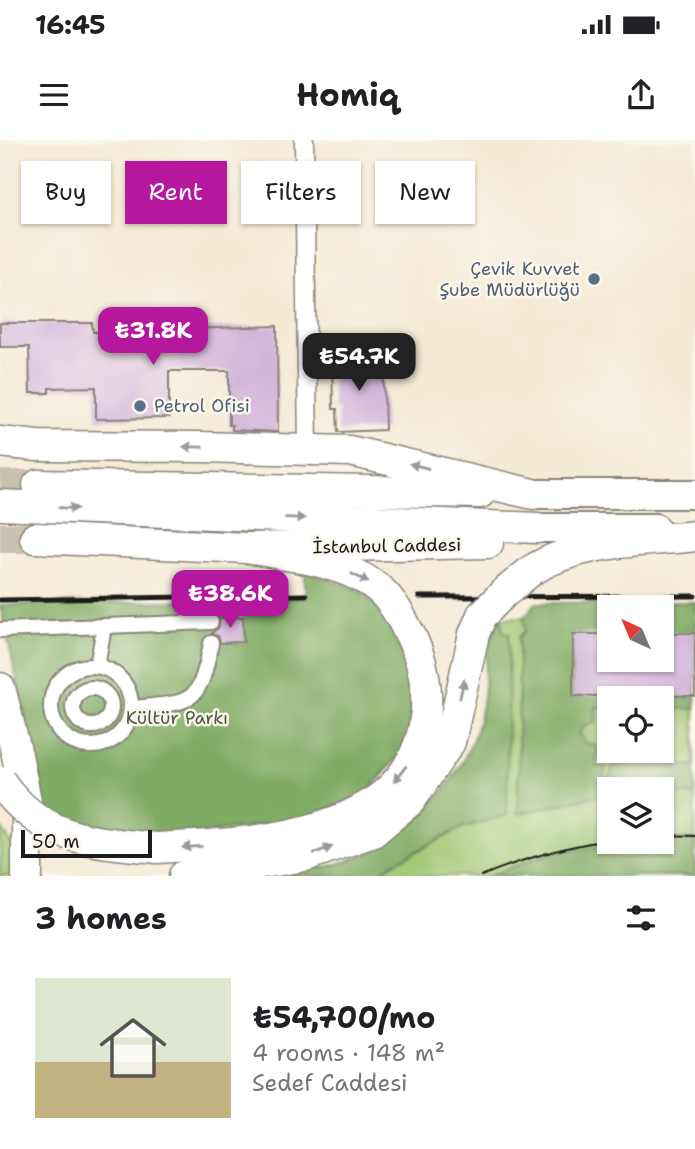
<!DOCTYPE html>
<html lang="en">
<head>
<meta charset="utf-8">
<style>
  body { margin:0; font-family:"Shantell Sans",sans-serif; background:#f2f2f2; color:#202124; height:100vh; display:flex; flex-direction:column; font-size:26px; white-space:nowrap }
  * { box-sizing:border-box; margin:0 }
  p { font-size:23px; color:#757577 }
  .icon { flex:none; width:38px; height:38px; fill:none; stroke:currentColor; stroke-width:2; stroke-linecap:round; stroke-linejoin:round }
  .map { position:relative; height:736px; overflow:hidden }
  .details { display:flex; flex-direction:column; background:#fff; flex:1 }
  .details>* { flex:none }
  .banner { position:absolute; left:21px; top:21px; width:654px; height:63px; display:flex; gap:14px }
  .needle { width:46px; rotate:316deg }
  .fabs { position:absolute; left:597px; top:455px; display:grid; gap:14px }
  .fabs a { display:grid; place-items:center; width:77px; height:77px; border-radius:0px; background:#fff; box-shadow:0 2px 5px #0004; font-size:35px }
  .scale { position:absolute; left:21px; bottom:18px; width:131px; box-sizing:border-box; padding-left:7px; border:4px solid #1c1c1c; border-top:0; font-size:19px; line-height:24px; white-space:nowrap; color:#1c1c1c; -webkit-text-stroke:5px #fbf7ec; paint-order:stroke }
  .price { position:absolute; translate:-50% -60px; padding:0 16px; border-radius:14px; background:#b5179e; color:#fff; font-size:23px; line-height:46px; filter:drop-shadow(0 2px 4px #0008) }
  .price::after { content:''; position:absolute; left:50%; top:42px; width:21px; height:16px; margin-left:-10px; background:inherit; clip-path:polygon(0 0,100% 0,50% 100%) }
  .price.active { background:#222; color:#fff }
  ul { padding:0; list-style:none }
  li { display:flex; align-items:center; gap:21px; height:175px; padding:0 35px }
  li+li { border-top:2px solid #e0e0e0 }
  li span { display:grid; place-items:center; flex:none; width:196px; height:140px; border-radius:0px; color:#555 }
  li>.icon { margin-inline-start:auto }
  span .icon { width:84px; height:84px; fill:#fffc; stroke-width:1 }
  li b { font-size:30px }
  h2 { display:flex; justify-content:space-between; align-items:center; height:84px; padding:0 35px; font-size:30px }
  .tag { padding:0 24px; border-radius:0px; background:#fff; box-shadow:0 2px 5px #0004; font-size:24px; line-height:63px }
  .tag.active { background:#b5179e; color:#fff }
  .status { display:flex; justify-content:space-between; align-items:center; height:49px; padding:0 35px; background:#fff; direction:ltr }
  .status svg { height:19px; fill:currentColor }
  header { display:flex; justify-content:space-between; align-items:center; height:91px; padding:0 35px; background:#fff; font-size:32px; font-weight:700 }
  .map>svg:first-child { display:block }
  .green { fill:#9fc672; stroke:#5e7147; stroke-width:2; fill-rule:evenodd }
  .forest { fill:#7fab64; stroke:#4e6440; stroke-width:2; fill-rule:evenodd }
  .building { fill:#d3b4db }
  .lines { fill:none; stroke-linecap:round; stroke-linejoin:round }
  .trunk-tunnel { stroke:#c9c2b0; stroke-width:30; stroke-dasharray:30 15; stroke-linecap:butt }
  .pedestrian-casing { stroke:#888478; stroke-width:18 }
  .minor-casing { stroke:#888478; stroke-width:21 }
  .primary-casing { stroke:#888478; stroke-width:32 }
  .trunk-casing { stroke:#888478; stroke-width:33 }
  .pedestrian { stroke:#fff; stroke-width:14 }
  .minor { stroke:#fff; stroke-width:18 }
  .primary { stroke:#fff; stroke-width:28 }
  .trunk { stroke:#fff; stroke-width:30 }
  .tram { stroke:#1c1c1c; stroke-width:2 }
  .rail { stroke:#1c1c1c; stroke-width:5 }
  .trunk-bridge-casing { stroke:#888478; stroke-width:33; stroke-linecap:butt }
  .trunk-bridge { stroke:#fff; stroke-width:30 }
  .oneway { fill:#999 }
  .service-dot { fill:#5c6f8a; stroke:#fbf7ec; stroke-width:2.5 }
  .labels { text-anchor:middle; stroke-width:5; stroke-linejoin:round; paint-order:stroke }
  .service-label { font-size:18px; fill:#4e5e75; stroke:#fbf7ec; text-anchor:end }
  .street-label { font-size:18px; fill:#1c1c1c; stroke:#fbf7ec }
  .park-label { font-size:18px; fill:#4a583a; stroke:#fbf7ec }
</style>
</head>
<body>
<div class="status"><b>16:45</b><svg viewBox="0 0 49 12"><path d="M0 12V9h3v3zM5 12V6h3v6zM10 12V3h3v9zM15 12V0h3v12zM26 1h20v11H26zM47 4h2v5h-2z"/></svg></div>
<header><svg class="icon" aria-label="menu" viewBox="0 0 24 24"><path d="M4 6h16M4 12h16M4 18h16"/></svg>Homiq<svg class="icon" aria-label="share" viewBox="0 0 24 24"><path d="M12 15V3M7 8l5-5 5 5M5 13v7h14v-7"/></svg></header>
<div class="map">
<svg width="695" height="736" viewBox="0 0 695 736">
  <rect width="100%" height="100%" fill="#fbf7ec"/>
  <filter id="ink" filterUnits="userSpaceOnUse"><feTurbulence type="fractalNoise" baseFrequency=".0143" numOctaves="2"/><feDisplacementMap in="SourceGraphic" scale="14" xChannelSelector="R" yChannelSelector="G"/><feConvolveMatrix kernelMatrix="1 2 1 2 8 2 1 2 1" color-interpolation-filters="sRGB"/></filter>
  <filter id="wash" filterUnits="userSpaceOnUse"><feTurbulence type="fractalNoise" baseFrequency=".00686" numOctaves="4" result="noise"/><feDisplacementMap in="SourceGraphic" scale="28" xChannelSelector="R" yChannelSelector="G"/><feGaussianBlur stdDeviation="1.57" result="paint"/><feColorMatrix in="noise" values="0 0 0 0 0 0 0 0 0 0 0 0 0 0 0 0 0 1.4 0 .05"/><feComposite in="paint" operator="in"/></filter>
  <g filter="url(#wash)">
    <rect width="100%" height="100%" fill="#f4ebd5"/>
    <g class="green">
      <path d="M695,472V736H266C292,733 319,730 344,722C410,700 469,638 481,570C487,539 482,504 502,478L524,477L609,520H662ZM609,558H662V611H609ZM609,649H662V702H609Z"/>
      <path d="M0,686L13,706V736H0Z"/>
    </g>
    <g class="forest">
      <path d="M305,432L358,449L383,471L414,541L408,605L368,652L300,681L182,696L101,691L47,674L0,465L305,458Z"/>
      <path d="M695,462V569L662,568V558H609V567H596V583C588,584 582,585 580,594L586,603L598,606L596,627H606L600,655L518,674L519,497L525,491L524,477L536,463ZM609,467H662V520H609Z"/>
      <path d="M502,478L503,492L509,493L507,675L462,688L392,724L376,736H266C292,733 319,730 344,722C410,700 469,638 481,570C487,539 482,504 502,478Z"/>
      <path d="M695,625V655H662V649H609L608,654L612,626Z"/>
      <path d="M662,699H695V736H488L550,713L636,702H662Z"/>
    </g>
    <g id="blocks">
      <g class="building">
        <path d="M0,183H92L93,192L277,186L278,292L232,290V285H229V231H169V278L96,279V247L49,248V253H30L29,207H0Z"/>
        <path d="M383,216L385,290L338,292L337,269H333L332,218Z"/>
        <path d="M243,477L244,502L220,503L218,496L211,494L219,487V478Z"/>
        <path d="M662,493H695V556H573V494H609V520H662Z"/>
      </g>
    </g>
  </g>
  <g filter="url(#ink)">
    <use href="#blocks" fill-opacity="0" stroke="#888478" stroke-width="2"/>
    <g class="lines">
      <g class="trunk-tunnel">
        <path d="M0,345H38"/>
        <path d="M0,398H35"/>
      </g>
      <defs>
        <g id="pedestrian">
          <path d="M0,490L211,482"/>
          <circle cx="91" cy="566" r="40"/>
          <path d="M97,526L104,487"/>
          <circle cx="92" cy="567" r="19"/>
          <path d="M132,568C193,562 199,566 211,503"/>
        </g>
        <path id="minor" d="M304,0L308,311"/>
        <g id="primary">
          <path d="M533,354H695"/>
          <path d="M538,388H655"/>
        </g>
        <g id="trunk">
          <path d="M0,302L37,306L200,307L350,311L533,354"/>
          <path d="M38,345L480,353"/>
          <path d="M0,365L538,388"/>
          <path d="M35,398L247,408L488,403"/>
          <path d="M532,430C580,400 640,402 695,396"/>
          <path d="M0,548L17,615L27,666V736"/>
          <path d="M157,708C223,705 311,701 369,665C432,626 441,548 406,487C398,471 389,456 374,445C338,420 288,416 247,408"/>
          <path d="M184,736L305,716L373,692L410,661L450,602L474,494L482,475"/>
        </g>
      </defs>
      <use href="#pedestrian" class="pedestrian-casing"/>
      <use href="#minor" class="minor-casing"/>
      <use href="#primary" class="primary-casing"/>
      <use href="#trunk" class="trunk-casing"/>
      <use href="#pedestrian" class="pedestrian"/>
      <use href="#minor" class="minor"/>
      <use href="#primary" class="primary"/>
      <use href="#trunk" class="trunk"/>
      <g class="tram">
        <path d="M662,695L695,696"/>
        <path d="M481,736C523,719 564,706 609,700"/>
      </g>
      <g class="rail">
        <path d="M419,457L695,456"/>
        <path d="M0,460L306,455"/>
      </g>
      <defs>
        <g id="trunk-bridge">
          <path d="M482,475L504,453L532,430"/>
          <path d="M0,641C40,700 92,702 157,708"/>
        </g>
      </defs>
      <use href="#trunk-bridge" class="trunk-bridge-casing"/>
      <use href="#trunk-bridge" class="trunk-bridge"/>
    </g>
    <defs><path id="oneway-solid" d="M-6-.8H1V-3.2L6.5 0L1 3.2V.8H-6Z" transform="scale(1.75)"/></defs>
    <g class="oneway">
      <use href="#oneway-solid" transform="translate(193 307) rotate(-179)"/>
      <use href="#oneway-solid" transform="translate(419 326) rotate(-166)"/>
      <use href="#oneway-solid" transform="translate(68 368) rotate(2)"/>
      <use href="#oneway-solid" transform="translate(295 378) rotate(2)"/>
      <use href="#oneway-solid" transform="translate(360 438) rotate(27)"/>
      <use href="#oneway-solid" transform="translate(462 549) rotate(-77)"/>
      <use href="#oneway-solid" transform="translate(400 634) rotate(128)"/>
      <use href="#oneway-solid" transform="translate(192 707) rotate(177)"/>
      <use href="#oneway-solid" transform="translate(323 710) rotate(-20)"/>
    </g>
  </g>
  <g class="service-dot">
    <circle cx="594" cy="139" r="7"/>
    <circle cx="140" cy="266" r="7"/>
  </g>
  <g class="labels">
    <g class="service-label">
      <text x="580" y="135">Çevik Kuvvet<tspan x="580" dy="21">Şube Müdürlüğü</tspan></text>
      <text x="154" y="272" text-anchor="start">Petrol Ofisi</text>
    </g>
    <g class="street-label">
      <text transform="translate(387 406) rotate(-1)" y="6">İstanbul Caddesi</text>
    </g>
    <g class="park-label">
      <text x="177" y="584">Kültür Parkı</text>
    </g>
  </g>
</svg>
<div class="fabs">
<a><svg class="needle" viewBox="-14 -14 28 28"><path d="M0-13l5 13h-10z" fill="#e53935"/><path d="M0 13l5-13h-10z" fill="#757577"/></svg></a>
<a><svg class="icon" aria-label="locate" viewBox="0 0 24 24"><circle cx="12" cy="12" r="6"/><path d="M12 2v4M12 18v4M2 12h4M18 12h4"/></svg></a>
<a><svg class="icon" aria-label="layers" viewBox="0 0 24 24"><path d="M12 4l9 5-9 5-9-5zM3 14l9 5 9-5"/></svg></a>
</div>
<div class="scale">50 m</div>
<b class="price" style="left:153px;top:227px">₺31.8K</b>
<b class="price active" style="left:359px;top:253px">₺54.7K</b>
<b class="price" style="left:230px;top:490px">₺38.6K</b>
<div class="banner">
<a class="tag">Buy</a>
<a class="tag active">Rent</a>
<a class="tag">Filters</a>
<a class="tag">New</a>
</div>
</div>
<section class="details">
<h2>3 homes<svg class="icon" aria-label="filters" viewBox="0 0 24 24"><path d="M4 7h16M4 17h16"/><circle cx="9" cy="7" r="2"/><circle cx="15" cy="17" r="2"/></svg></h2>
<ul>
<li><span style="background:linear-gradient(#dfe7d0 60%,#c2b280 0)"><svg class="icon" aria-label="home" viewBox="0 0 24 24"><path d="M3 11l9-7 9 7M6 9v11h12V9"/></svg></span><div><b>₺54,700/mo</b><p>4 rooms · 148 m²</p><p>Sedef Caddesi</p></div></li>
</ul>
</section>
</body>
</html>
